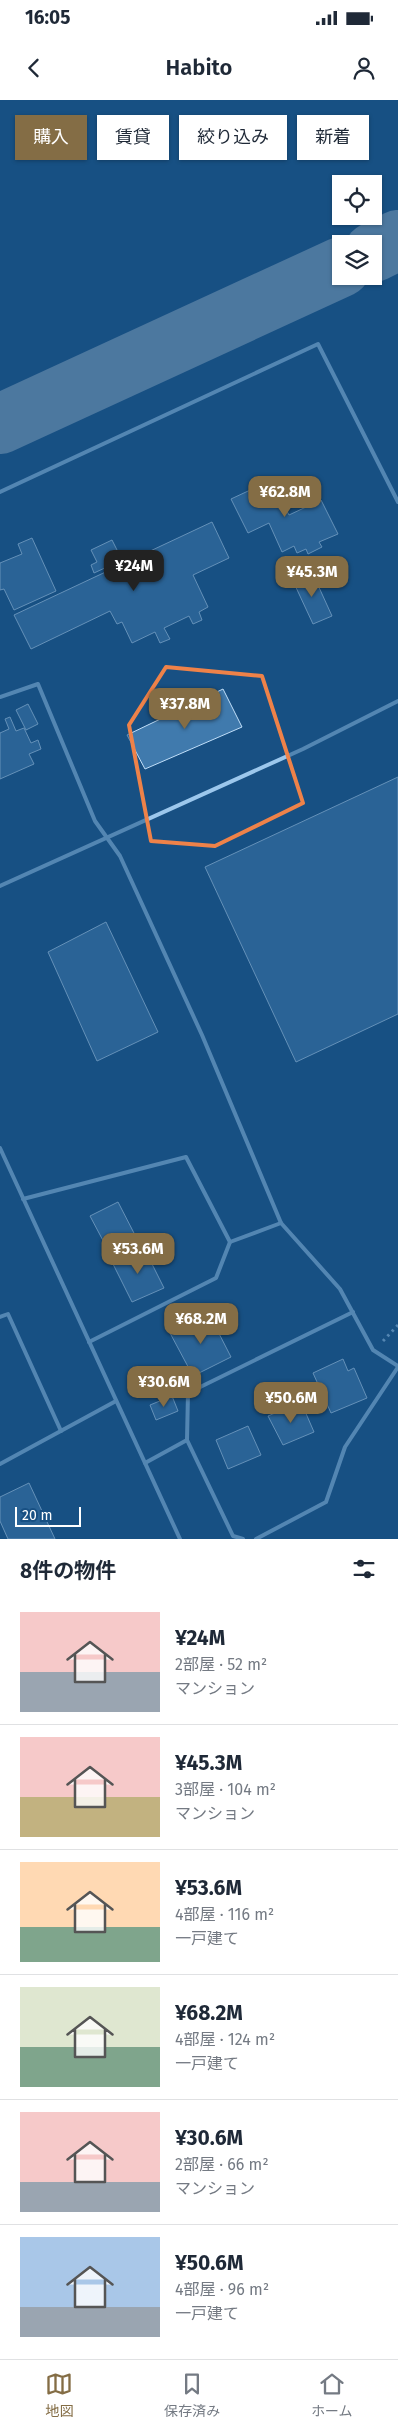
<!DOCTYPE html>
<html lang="ja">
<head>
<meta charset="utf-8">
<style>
  body { margin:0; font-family:"Fira Sans","Noto Sans JP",sans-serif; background:#f2f2f3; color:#1f2937; height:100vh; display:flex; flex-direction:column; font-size:19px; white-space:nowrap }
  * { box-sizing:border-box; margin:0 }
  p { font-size:16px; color:#747a83 }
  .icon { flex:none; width:28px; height:28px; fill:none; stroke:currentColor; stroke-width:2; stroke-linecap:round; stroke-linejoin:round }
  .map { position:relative; height:1439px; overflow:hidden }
  .sheet { display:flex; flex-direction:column; background:#fff; flex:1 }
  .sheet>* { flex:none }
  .banner { position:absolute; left:15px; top:15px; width:369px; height:45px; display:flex; gap:10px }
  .controls { position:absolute; left:332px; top:75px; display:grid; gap:10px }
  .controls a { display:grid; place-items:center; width:50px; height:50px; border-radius:0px; background:#fff; box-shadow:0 1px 4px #0004; font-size:25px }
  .scale { position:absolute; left:15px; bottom:12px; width:66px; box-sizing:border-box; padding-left:5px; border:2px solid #fff; border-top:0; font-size:14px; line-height:18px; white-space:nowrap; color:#fff; -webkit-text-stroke:4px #185083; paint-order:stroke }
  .price { position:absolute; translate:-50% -42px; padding:0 11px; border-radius:10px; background:#846d45; color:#fff; font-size:16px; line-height:32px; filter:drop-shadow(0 1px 2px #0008) }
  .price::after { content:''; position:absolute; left:50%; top:30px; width:15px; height:11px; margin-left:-8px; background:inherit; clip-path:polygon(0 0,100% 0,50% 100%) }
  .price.on { background:#222; color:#fff }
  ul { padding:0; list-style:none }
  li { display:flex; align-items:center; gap:15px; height:125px; padding:0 20px }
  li+li { border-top:1px solid #e0e1e3 }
  li span { display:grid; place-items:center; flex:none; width:140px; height:100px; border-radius:0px; color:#555 }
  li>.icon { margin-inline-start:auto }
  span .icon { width:60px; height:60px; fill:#fffc; stroke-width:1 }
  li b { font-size:21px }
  h2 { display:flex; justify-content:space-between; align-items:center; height:60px; padding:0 20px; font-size:21px }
  .tag { padding:0 18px; border-radius:0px; background:#fff; box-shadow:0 1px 4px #0004; font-size:18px; line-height:45px }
  .tag.on { background:#846d45; color:#fff }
  .status { display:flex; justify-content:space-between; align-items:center; height:35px; padding:0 25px; background:#fff; direction:ltr }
  .status svg { height:14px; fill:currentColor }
  header { display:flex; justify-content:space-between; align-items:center; height:65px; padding:0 20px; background:#fff; font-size:22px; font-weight:600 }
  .tab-bar { display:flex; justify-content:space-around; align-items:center; height:70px; border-top:1px solid #e0e1e3; background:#fff; font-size:14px; color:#747a83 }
  .tab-bar a { display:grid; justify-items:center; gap:2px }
  .tab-bar .on { color:#846d45 }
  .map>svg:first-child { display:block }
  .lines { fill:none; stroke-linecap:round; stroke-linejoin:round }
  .taxiway { stroke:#8ca8c1; stroke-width:60 }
  .building { fill:#407aad; stroke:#c1dff9 }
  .path { stroke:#9cc7ec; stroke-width:3; stroke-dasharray:2.5 4; stroke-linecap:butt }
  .service { stroke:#9cc7ec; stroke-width:4 }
  .marked { fill:none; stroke:#ee8249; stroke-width:4; stroke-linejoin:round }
</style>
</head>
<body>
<div class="status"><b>16:05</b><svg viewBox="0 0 49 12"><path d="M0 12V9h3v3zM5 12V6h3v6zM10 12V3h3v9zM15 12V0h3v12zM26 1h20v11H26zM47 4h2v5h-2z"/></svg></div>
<header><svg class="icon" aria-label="back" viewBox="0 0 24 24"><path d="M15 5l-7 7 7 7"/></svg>Habito<svg class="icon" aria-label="person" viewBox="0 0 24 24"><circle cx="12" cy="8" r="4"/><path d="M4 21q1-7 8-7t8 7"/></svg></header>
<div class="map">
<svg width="398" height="1439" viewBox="0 0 398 1439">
  <rect width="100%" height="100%" fill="#185083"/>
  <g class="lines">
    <g class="taxiway">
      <path d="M374,152L398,140"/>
      <path d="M0,324L341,167"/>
    </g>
  </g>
  <g class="building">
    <path d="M276,378L287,402L283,404L289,415L321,400L338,434L319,442L322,447L308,454L306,449L297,453L294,446L282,452L269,423L248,433L231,399Z"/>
    <path d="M212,422L229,458L193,475L208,507L199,512L202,520L193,524L189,516L164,528L170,539L160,543L155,532L132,543L122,522L117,524L110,511L31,549L14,515Z"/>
    <path d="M32,438L56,491L14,510L4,489L0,490V463L22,454L18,444Z"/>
    <path d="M112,440L122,460L94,473L91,465L97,462L91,450Z"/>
    <path d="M312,472L332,516L313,524L293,481Z"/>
    <path d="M223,589L242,627L145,669L127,635Z"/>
    <path d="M28,604L38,624L26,630L16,610Z"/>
    <path d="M10,617L16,631L24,628L31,643L38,640L41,649L29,654L34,664L0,679V633L9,629L5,619Z"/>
    <path d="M398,677V914L296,962L205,767Z"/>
    <path d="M106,822L158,932L97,961L48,852Z"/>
    <path d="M118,1102L136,1137L108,1150L90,1116Z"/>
    <path d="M144,1148L164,1188L132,1202L112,1162Z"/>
    <path d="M209,1214L231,1257L193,1276L170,1233Z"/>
    <path d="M343,1259L348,1271L354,1268L367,1298L331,1313L313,1273Z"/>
    <path d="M172,1296L178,1311L156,1320L150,1305Z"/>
    <path d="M301,1302L314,1332L283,1345L268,1316Z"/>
    <path d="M248,1326L261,1355L228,1369L216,1340Z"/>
    <path d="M29,1383L55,1439H8L0,1421V1397Z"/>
  </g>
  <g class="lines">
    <path class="path" d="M383,1241L398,1225"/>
    <g class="service">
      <path d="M0,392L318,244L398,402"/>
      <path d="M0,597L38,584L95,721L120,756L202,935L281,1123L340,1189L373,1250L398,1266"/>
      <path d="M0,786L303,649L398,601"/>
      <path d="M0,1048L180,1439"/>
      <path d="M23,1099L186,1057L230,1142L281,1123"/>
      <path d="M0,1217L8,1214L61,1331"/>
      <path d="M89,1242L216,1178L230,1142"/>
      <path d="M145,1363L187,1340"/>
      <path d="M0,1364L116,1301"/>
      <path d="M243,1439L233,1436L187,1340L188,1293L353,1212"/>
      <path d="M256,1439L326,1402L345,1347L398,1267"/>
    </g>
  </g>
  <path d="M0 0H398V1439H0ZM166,567L262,576L303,703L215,746L151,741L129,625Z" fill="#185083" fill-opacity=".55" fill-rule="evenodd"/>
  <path class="marked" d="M166,567L262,576L303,703L215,746L151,741L129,625Z"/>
</svg>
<div class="controls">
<a><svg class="icon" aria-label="locate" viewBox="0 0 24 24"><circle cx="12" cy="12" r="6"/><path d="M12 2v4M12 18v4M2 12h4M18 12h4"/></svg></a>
<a><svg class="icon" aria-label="layers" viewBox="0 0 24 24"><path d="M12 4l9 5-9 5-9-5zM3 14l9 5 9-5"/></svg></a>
</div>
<div class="scale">20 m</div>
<b class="price" style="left:285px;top:418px">¥62.8M</b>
<b class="price on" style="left:134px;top:492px">¥24M</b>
<b class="price" style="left:312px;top:498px">¥45.3M</b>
<b class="price" style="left:185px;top:630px">¥37.8M</b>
<b class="price" style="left:138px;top:1175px">¥53.6M</b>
<b class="price" style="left:201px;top:1245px">¥68.2M</b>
<b class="price" style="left:164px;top:1308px">¥30.6M</b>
<b class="price" style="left:291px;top:1324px">¥50.6M</b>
<div class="banner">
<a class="tag on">購入</a>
<a class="tag">賃貸</a>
<a class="tag">絞り込み</a>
<a class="tag">新着</a>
</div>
</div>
<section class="sheet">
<h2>8件の物件<svg class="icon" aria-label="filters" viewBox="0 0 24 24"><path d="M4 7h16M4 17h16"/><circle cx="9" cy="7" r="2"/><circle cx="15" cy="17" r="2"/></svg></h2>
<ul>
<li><span style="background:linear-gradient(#f6c9c9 60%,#9aa5b1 0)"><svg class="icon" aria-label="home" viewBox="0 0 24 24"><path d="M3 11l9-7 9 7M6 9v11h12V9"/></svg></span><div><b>¥24M</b><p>2部屋 · 52 m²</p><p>マンション</p></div></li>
<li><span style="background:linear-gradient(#f6c9c9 60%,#c2b280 0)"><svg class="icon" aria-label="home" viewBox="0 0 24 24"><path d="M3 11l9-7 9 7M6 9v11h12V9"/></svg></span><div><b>¥45.3M</b><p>3部屋 · 104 m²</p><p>マンション</p></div></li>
<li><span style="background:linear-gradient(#ffd9b3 65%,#7fa58c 0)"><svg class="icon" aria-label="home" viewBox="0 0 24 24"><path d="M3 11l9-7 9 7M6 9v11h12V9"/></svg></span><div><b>¥53.6M</b><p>4部屋 · 116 m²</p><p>一戸建て</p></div></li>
<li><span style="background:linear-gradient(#dfe7d0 60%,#7fa58c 0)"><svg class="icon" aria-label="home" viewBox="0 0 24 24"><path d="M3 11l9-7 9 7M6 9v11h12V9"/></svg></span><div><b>¥68.2M</b><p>4部屋 · 124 m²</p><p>一戸建て</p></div></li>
<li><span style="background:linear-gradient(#f6c9c9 70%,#9aa5b1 0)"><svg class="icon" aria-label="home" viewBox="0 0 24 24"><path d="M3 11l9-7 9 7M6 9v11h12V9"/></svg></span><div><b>¥30.6M</b><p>2部屋 · 66 m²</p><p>マンション</p></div></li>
<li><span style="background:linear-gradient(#a9c7e8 70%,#9aa5b1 0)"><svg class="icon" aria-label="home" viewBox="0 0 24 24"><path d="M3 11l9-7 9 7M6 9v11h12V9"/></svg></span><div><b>¥50.6M</b><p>4部屋 · 96 m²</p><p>一戸建て</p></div></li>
</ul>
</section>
<nav class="tab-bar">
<a class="on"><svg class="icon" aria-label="map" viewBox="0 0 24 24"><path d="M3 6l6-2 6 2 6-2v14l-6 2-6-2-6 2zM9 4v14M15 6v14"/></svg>地図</a>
<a><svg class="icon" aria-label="saved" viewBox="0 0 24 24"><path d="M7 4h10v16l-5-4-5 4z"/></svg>保存済み</a>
<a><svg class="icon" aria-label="home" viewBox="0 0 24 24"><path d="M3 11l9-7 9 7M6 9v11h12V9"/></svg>ホーム</a>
</nav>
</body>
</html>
